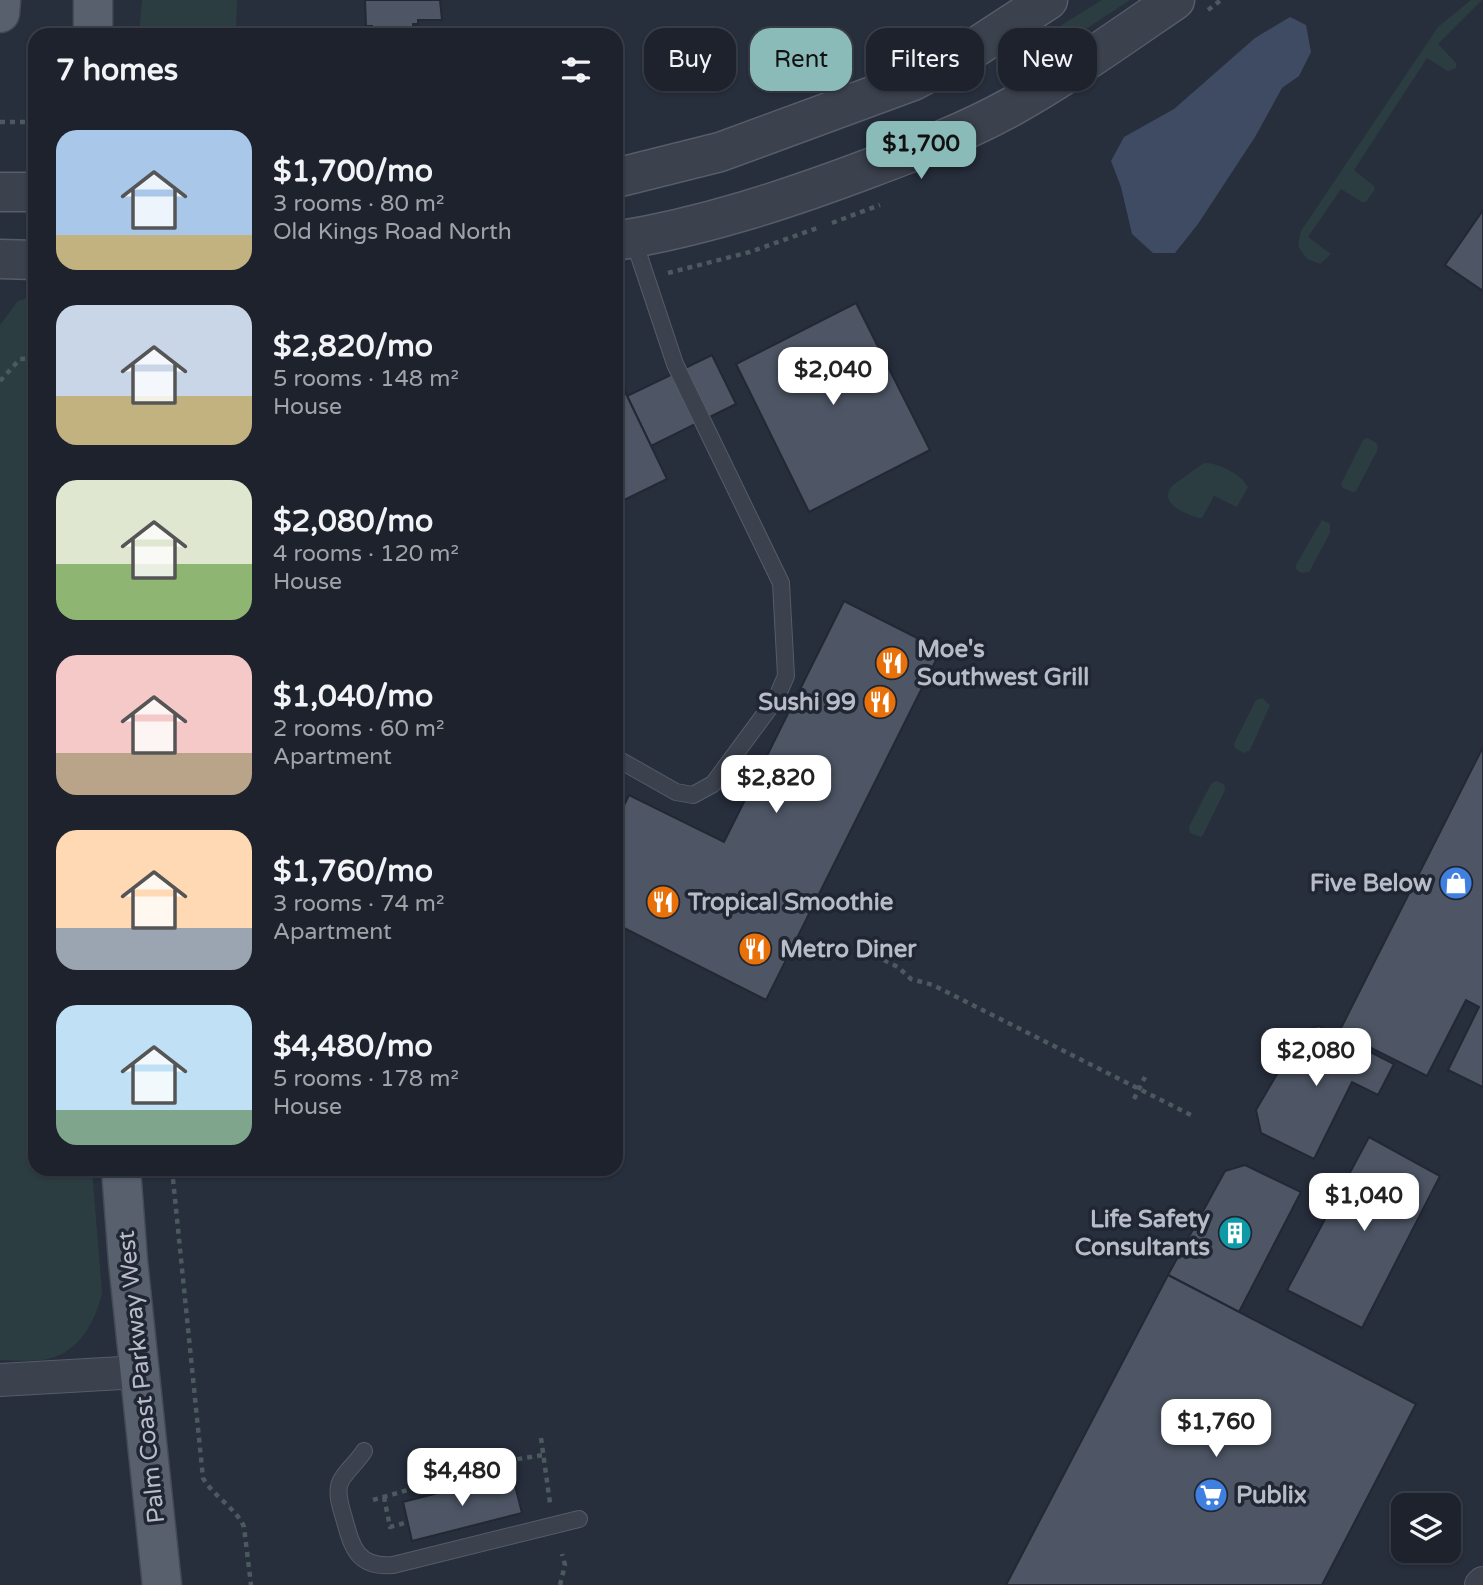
<!DOCTYPE html>
<html lang="en">
<head>
<meta charset="utf-8">
<style>
  body { margin:0; font-family:"Varela Round",sans-serif; background:#252a35; color:#f1f3f6; height:100vh; display:flex; flex-direction:column; font-size:26px; white-space:nowrap }
  * { box-sizing:border-box; margin:0 }
  p { font-size:23px; color:#a0a4aa }
  .icon { flex:none; width:38px; height:38px; fill:none; stroke:currentColor; stroke-width:2; stroke-linecap:round; stroke-linejoin:round }
  .map { position:relative; flex:1; overflow:hidden }
  .sheet { position:absolute; left:28px; top:28px; width:595px; height:1148px; display:flex; flex-direction:column; background:#1d222d; border-radius:21px; box-shadow:0 2px 5px #0004,0 0 0 2px #3b3f49 }
  .sheet>* { flex:none }
  .top-card { position:absolute; left:644px; top:28px; width:665px; height:63px; display:flex; gap:14px }
  .fabs { position:absolute; left:1391px; top:1493px; display:grid; gap:14px }
  .fabs a { display:grid; place-items:center; width:70px; height:70px; border-radius:14px; background:#1d222d; box-shadow:0 2px 5px #0004,0 0 0 2px #3b3f49; font-size:35px }
  .price { position:absolute; translate:-50% -60px; padding:0 16px; border-radius:14px; background:#fff; color:#222; font-size:23px; line-height:46px; filter:drop-shadow(0 2px 4px #0008) }
  .price::after { content:''; position:absolute; left:50%; top:42px; width:21px; height:16px; margin-left:-10px; background:inherit; clip-path:polygon(0 0,100% 0,50% 100%) }
  .price.on { background:#8bbbb9; color:#111 }
  ul { padding:0; list-style:none }
  li { display:flex; align-items:center; gap:21px; height:175px; padding:0 28px }
  li span { display:grid; place-items:center; flex:none; width:196px; height:140px; border-radius:21px; color:#555 }
  li>.icon { margin-inline-start:auto }
  span .icon { width:84px; height:84px; fill:#fffc; stroke-width:1 }
  li b { font-size:30px }
  h2 { display:flex; justify-content:space-between; align-items:center; height:84px; padding:0 28px; font-size:30px }
  .chip { padding:0 24px; border-radius:21px; background:#1d222d; box-shadow:0 2px 5px #0004,0 0 0 2px #3b3f49; font-size:24px; line-height:63px }
  .chip.on { background:#8bbbb9; color:#111 }
  .map>svg:first-child { display:block }
  .green { fill:#2c3d41 }
  .water { fill:#3f4b63 }
  .building { fill:#4e5665; stroke:#222834; stroke-width:2 }
  .lines { fill:none; stroke-linecap:round; stroke-linejoin:round }
  .service-casing { stroke:#565c68; stroke-width:18 }
  .minor-casing { stroke:#565c68; stroke-width:34 }
  .tertiary-casing { stroke:#565c68; stroke-width:41 }
  .primary-casing { stroke:#444a56; stroke-width:41 }
  .path { stroke:#4b5a5f; stroke-width:4.5; stroke-dasharray:5 5; stroke-linecap:butt }
  .service { stroke:#3b414d; stroke-width:16 }
  .minor { stroke:#3b414d; stroke-width:32 }
  .tertiary { stroke:#3b414d; stroke-width:38 }
  .primary { stroke:#59606d; stroke-width:38 }
  .labels { text-anchor:middle; stroke-width:7; stroke-linejoin:round; paint-order:stroke }
  .poi-label { font-size:24px; font-weight:bold; fill:#b7bcc8; stroke:#202632; text-anchor:start }
  .street-label { font-size:24px; fill:#b7bcc8; stroke:#202632 }
</style>
</head>
<body>
<div class="map">
<svg width="1483" height="1585" viewBox="0 0 1483 1585">
  <rect width="100%" height="100%" fill="#272e3c"/>
  <g class="green">
    <path d="M142,0H237L236,35H139Z"/>
    <path d="M1102,0H1130L1086,29L1053,45L1047,34Z"/>
    <path d="M1471,0H1482L1438,44L1456,63V68L1448,71L1427,58L1354,170L1374,186L1375,189L1366,202H1362L1341,189L1308,237L1331,254L1320,264L1307,259L1298,246L1301,231L1438,27Z"/>
    <path d="M27,298L35,300V1169H92L102,1293C96,1319 82,1347 55,1357C39,1363 17,1360 0,1360V325L18,301Z"/>
    <path d="M1367,438L1375,442L1378,446L1377,451L1356,491L1352,492L1343,488L1341,484L1363,440Z"/>
    <path d="M1204,463C1217,462 1243,475 1248,487L1237,507L1214,496L1202,518H1198C1184,513 1157,503 1173,485Z"/>
    <path d="M1322,520L1330,524V533L1309,572L1301,573L1296,569V565Z"/>
    <path d="M1262,698L1270,705L1250,750L1244,753L1235,748L1234,744L1256,700Z"/>
    <path d="M1216,781L1224,784L1225,790L1203,835L1201,837L1190,833L1189,827L1211,784Z"/>
  </g>
  <path class="water" d="M1290,17L1306,25L1311,52L1299,76L1282,88L1255,137L1198,224L1175,253H1153L1132,234L1121,187L1111,161L1124,137L1174,109L1255,38Z"/>
  <g class="building">
    <path d="M365,0H440L442,20H418V24H413V30L372,32V26H366Z"/>
    <path d="M1483,210V291L1445,265Z"/>
    <path d="M856,303L930,450L809,512L736,364Z"/>
    <path d="M712,355L736,404L651,446L627,396Z"/>
    <path d="M616,373L667,479L616,504Z"/>
    <path d="M844,601L941,650L766,1000L616,924V822L629,795L724,842Z"/>
    <path d="M1483,747V1087L1448,1070L1479,1007L1466,1000L1427,1076L1339,1032Z"/>
    <path d="M1319,1026L1394,1064L1378,1095L1352,1082L1314,1159L1261,1133L1256,1110L1302,1031Z"/>
    <path d="M1369,1137L1440,1176L1362,1328L1287,1290Z"/>
    <path d="M1245,1165L1301,1192L1239,1312L1168,1275L1225,1171Z"/>
    <path d="M1168,1275L1416,1404L1322,1585H1006Z"/>
    <path d="M512,1474L522,1513L412,1541L403,1502Z"/>
  </g>
  <g class="lines">
    <defs>
      <g id="service">
        <path d="M616,758L676,792L693,795L713,784L776,699L786,676L781,583L675,364L633,238"/>
        <path d="M364,1451C357,1463 341,1475 339,1486C337,1497 341,1508 344,1518C352,1547 357,1568 393,1565L579,1519"/>
      </g>
      <g id="minor">
        <path d="M0,1380L139,1372"/>
        <path d="M1481,1585L1483,1583"/>
      </g>
      <g id="tertiary">
        <path d="M616,178L720,152L913,81L973,49L1048,0"/>
        <path d="M0,192H35"/>
        <path d="M616,241C703,227 788,199 870,168C918,150 966,132 1011,107C1068,75 1121,37 1175,0"/>
        <path d="M0,259L35,260"/>
      </g>
      <g id="primary">
        <path d="M0,13L1,0"/>
        <path d="M93,35V0"/>
        <path d="M121,1169L128,1261L162,1585"/>
      </g>
    </defs>
    <use href="#service" class="service-casing"/>
    <use href="#minor" class="minor-casing"/>
    <use href="#tertiary" class="tertiary-casing"/>
    <use href="#primary" class="primary-casing"/>
    <g class="path">
      <path d="M1208,10L1221,0"/>
      <path d="M0,122H35"/>
      <path d="M832,223L880,205"/>
      <path d="M668,273L750,252L820,227"/>
      <path d="M0,381L20,359L35,358"/>
      <path d="M866,951L898,967L911,979L933,985L1191,1115"/>
      <path d="M1134,1099L1145,1077"/>
      <path d="M172,1169L203,1478C213,1496 237,1509 244,1527L251,1585"/>
      <path d="M541,1438L550,1503"/>
      <path d="M447,1478L450,1490"/>
      <path d="M384,1497L390,1527L408,1522"/>
      <path d="M373,1500L512,1460L543,1455"/>
      <path d="M560,1585L565,1565L562,1554"/>
    </g>
    <use href="#service" class="service"/>
    <use href="#minor" class="minor"/>
    <use href="#tertiary" class="tertiary"/>
    <use href="#primary" class="primary"/>
  </g>
  <defs>
    <symbol id="restaurant-disc" viewBox="-11 -11 22 22"><circle r="9.5" fill="#e8710a" stroke="#202632"/><path d="M-5-6h1v4h1v-4h1v4h1v-4h1v5L-1.5 .5V6h-2V.5L-5-1ZM5-6V6H3V1.5H1.5Q1.5-4 5-6Z" fill="#fff"/></symbol>
    <symbol id="shop-disc" viewBox="-11 -11 22 22"><circle r="9.5" fill="#3f7fe0" stroke="#202632"/><path d="M-5-2.5h2.3a2.7 3.5 0 0 1 5.4 0H5L5.5 6h-11ZM-1.5-2.5h3a1.5 2.3 0 0 0-3 0Z" fill="#fff"/></symbol>
    <symbol id="building-disc" viewBox="-11 -11 22 22"><circle r="9.5" fill="#0f9aa8" stroke="#202632"/><path d="M-4-6H4V6H1V3H-1V6H-4ZM-2.5-4.3h1.7v1.8h-1.7ZM.8-4.3h1.7v1.8H.8ZM-2.5-1h1.7V.8h-1.7ZM.8-1h1.7V.8H.8Z" fill="#fff"/></symbol>
    <symbol id="supermarket-disc" viewBox="-11 -11 22 22"><circle r="9.5" fill="#3f7fe0" stroke="#202632"/><path d="M-6-5.5h2.5l.6 2H6L4.5 2H-2.5L-4.4-4H-6ZM-1.5 3.2a1.3 1.3 0 1 0 .1 0ZM3 3.2a1.3 1.3 0 1 0 .1 0Z" fill="#fff"/></symbol>
  </defs>
  <g fill-rule="evenodd">
    <use href="#restaurant-disc" x="873" y="644" width="38" height="38"/>
    <use href="#restaurant-disc" x="861" y="683" width="38" height="38"/>
    <use href="#shop-disc" x="1437" y="864" width="38" height="38"/>
    <use href="#restaurant-disc" x="644" y="883" width="38" height="38"/>
    <use href="#restaurant-disc" x="736" y="930" width="38" height="38"/>
    <use href="#building-disc" x="1216" y="1214" width="38" height="38"/>
    <use href="#supermarket-disc" x="1192" y="1476" width="38" height="38"/>
  </g>
  <g class="labels">
    <g class="poi-label">
      <text x="917" y="657">Moe's<tspan x="917" dy="28">Southwest Grill</tspan></text>
      <text x="856" y="710" text-anchor="end">Sushi 99</text>
      <text x="1432" y="891" text-anchor="end">Five Below</text>
      <text x="688" y="910">Tropical Smoothie</text>
      <text x="780" y="957">Metro Diner</text>
      <text x="1210" y="1227" text-anchor="end">Life Safety<tspan x="1210" dy="28">Consultants</tspan></text>
      <text x="1236" y="1503">Publix</text>
    </g>
    <g class="street-label">
      <text transform="translate(141 1377) rotate(-96)" y="8">Palm Coast Parkway West</text>
    </g>
  </g>
</svg>
<div class="fabs">
<a><svg class="icon" aria-label="layers" viewBox="0 0 24 24"><path d="M12 4l9 5-9 5-9-5zM3 14l9 5 9-5"/></svg></a>
</div>
<b class="price on" style="left:921px;top:181px">$1,700</b>
<b class="price" style="left:833px;top:407px">$2,040</b>
<b class="price" style="left:776px;top:815px">$2,820</b>
<b class="price" style="left:1316px;top:1088px">$2,080</b>
<b class="price" style="left:1364px;top:1233px">$1,040</b>
<b class="price" style="left:1216px;top:1459px">$1,760</b>
<b class="price" style="left:462px;top:1508px">$4,480</b>
<div class="top-card">
<a class="chip">Buy</a>
<a class="chip on">Rent</a>
<a class="chip">Filters</a>
<a class="chip">New</a>
</div>
<section class="sheet">
<h2>7 homes<svg class="icon" aria-label="filters" viewBox="0 0 24 24"><path d="M4 7h16M4 17h16"/><circle cx="9" cy="7" r="2"/><circle cx="15" cy="17" r="2"/></svg></h2>
<ul>
<li><span style="background:linear-gradient(#a9c7e8 75%,#c2b280 0)"><svg class="icon" aria-label="home" viewBox="0 0 24 24"><path d="M3 11l9-7 9 7M6 9v11h12V9"/></svg></span><div><b>$1,700/mo</b><p>3 rooms · 80 m²</p><p>Old Kings Road North</p></div></li>
<li><span style="background:linear-gradient(#c9d6e8 65%,#c2b280 0)"><svg class="icon" aria-label="home" viewBox="0 0 24 24"><path d="M3 11l9-7 9 7M6 9v11h12V9"/></svg></span><div><b>$2,820/mo</b><p>5 rooms · 148 m²</p><p>House</p></div></li>
<li><span style="background:linear-gradient(#dfe7d0 60%,#8fb573 0)"><svg class="icon" aria-label="home" viewBox="0 0 24 24"><path d="M3 11l9-7 9 7M6 9v11h12V9"/></svg></span><div><b>$2,080/mo</b><p>4 rooms · 120 m²</p><p>House</p></div></li>
<li><span style="background:linear-gradient(#f6c9c9 70%,#b9a48a 0)"><svg class="icon" aria-label="home" viewBox="0 0 24 24"><path d="M3 11l9-7 9 7M6 9v11h12V9"/></svg></span><div><b>$1,040/mo</b><p>2 rooms · 60 m²</p><p>Apartment</p></div></li>
<li><span style="background:linear-gradient(#ffd9b3 70%,#9aa5b1 0)"><svg class="icon" aria-label="home" viewBox="0 0 24 24"><path d="M3 11l9-7 9 7M6 9v11h12V9"/></svg></span><div><b>$1,760/mo</b><p>3 rooms · 74 m²</p><p>Apartment</p></div></li>
<li><span style="background:linear-gradient(#bfe0f5 75%,#7fa58c 0)"><svg class="icon" aria-label="home" viewBox="0 0 24 24"><path d="M3 11l9-7 9 7M6 9v11h12V9"/></svg></span><div><b>$4,480/mo</b><p>5 rooms · 178 m²</p><p>House</p></div></li>
</ul>
</section>
</div>
</body>
</html>
